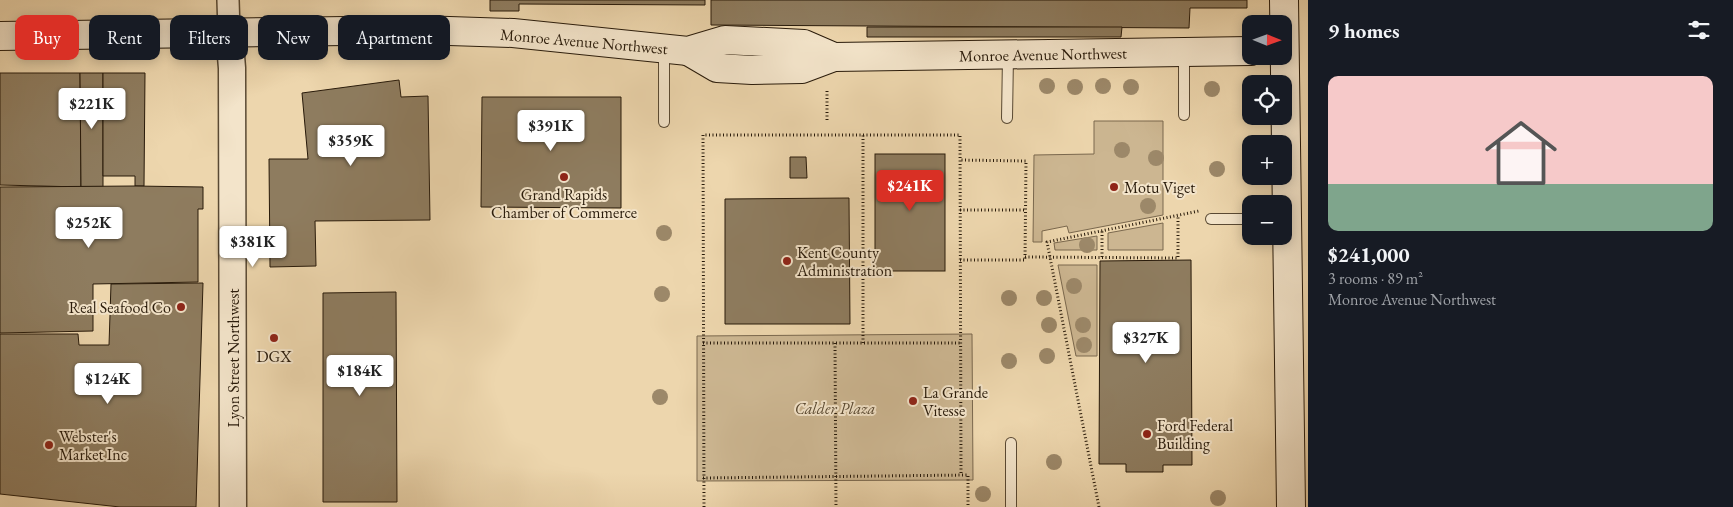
<!DOCTYPE html>
<html lang="en">
<head>
<meta charset="utf-8">
<style>
  body { margin:0; font-family:"EB Garamond",serif; background:#20242c; color:#f1f3f6; height:100vh; display:flex; flex-direction:column; font-size:19px; white-space:nowrap }
  * { box-sizing:border-box; margin:0 }
  p { font-size:16px; color:#9ea1a6 }
  .icon { flex:none; width:28px; height:28px; fill:none; stroke:currentColor; stroke-width:2; stroke-linecap:round; stroke-linejoin:round }
  .map { position:relative; flex:1; overflow:hidden }
  .side { display:flex; flex-direction:column; background:#171b24; width:425px }
  .side>* { flex:none }
  .hud { position:absolute; left:15px; top:15px; width:475px; height:45px; display:flex; gap:10px }
  .needle { width:32px; rotate:91deg }
  .controls { position:absolute; left:1242px; top:15px; display:grid; gap:10px }
  .controls a { display:grid; place-items:center; width:50px; height:50px; border-radius:10px; background:#171b24; box-shadow:0 2px 12px #0003; font-size:25px }
  .price { position:absolute; translate:-50% -42px; padding:0 11px; border-radius:5px; background:#fff; color:#222; font-size:16px; line-height:32px; filter:drop-shadow(0 1px 2px #0008) }
  .price::after { content:''; position:absolute; left:50%; top:30px; width:15px; height:11px; margin-left:-8px; background:inherit; clip-path:polygon(0 0,100% 0,50% 100%) }
  .price.on { background:#d93025; color:#fff }
  ul { padding:0; list-style:none }
  li { display:grid; align-content:center; gap:10px; height:265px; padding:0 20px }
  li+li { border-top:1px solid #363941 }
  li span { display:grid; place-items:center; height:155px; border-radius:10px; color:#555 }
  li>.icon { margin-inline-start:auto }
  span .icon { width:90px; height:90px; fill:#fffc; stroke-width:1 }
  li b { font-size:21px }
  h2 { display:flex; justify-content:space-between; align-items:center; height:60px; padding:0 20px; font-size:21px }
  .pill { padding:0 18px; border-radius:10px; background:#171b24; box-shadow:0 2px 12px #0003; font-size:18px; line-height:45px }
  .pill.on { background:#d93025; color:#fff }
  main { display:flex; flex:1; min-height:0 }
  .map>svg:first-child { display:block }
  .green { fill:#ccb691; stroke:#7a684e }
  .building { fill:#8e7c5f; stroke:#281a0a }
  .lines { fill:none; stroke-linecap:round; stroke-linejoin:round }
  .service-casing { stroke:#594933; stroke-width:12 }
  .minor-casing { stroke:#594933; stroke-width:24 }
  .tertiary-casing { stroke:#594933; stroke-width:29 }
  .secondary-casing { stroke:#281a0a; stroke-width:30 }
  .path { stroke:#281a0a; stroke-width:3; stroke-dasharray:1 2.5; stroke-linecap:butt }
  .service { stroke:#f3e4ca; stroke-width:10 }
  .minor { stroke:#f3e4ca; stroke-width:21 }
  .tertiary { stroke:#f3e4ca; stroke-width:26 }
  .secondary { stroke:#f3e4ca; stroke-width:28 }
  .tree { fill:#9c8869 }
  .poi-dot { fill:#8f2418; stroke:#f3e4ca; stroke-width:2 }
  .labels { text-anchor:middle; stroke-width:4; stroke-linejoin:round; paint-order:stroke }
  .street-label { font-size:16px; fill:#281a0a; stroke:#f3e4ca }
  .poi-label { font-size:16px; fill:#281a0a; stroke:#f3e4ca; text-anchor:start }
  .park-label { font-size:16px; font-style:italic; fill:#594932; stroke:#f3e4ca }
</style>
</head>
<body>
<main>
<div class="map">
<svg width="1308" height="507" viewBox="0 0 1308 507">
  <rect width="100%" height="100%" fill="#edd6ad"/>
  <filter id="stains"><feTurbulence type="fractalNoise" baseFrequency=".004" numOctaves="4"/><feColorMatrix values="0 0 0 0 .2 0 0 0 0 .09 0 0 0 0 .02 0 0 0 .5 -.17"/></filter>
  <radialGradient id="worn" r=".72"><stop offset=".6" stop-color="#630" stop-opacity="0"/><stop offset="1" stop-color="#630" stop-opacity=".3"/></radialGradient>
  <g class="green">
    <path d="M1094,121H1163V215L1069,233L1067,226L1042,231V242H1033L1034,155L1094,154Z"/>
    <path d="M1163,223V250H1108V233Z"/>
    <path d="M1097,236V250H1055L1054,243Z"/>
    <path d="M1058,265H1097V356H1076Z"/>
    <path d="M972,334L973,480L697,481V336Z"/>
  </g>
  <g class="building">
    <path d="M490,0H705V5L519,4V11H490Z"/>
    <path d="M711,0H1247V8H1190L1189,28L711,25Z"/>
    <path d="M867,27H1122L1121,37H867Z"/>
    <path d="M0,73H80L81,187L0,185Z"/>
    <path d="M80,73H103V187H81Z"/>
    <path d="M103,73H145L144,186H135V176H103Z"/>
    <path d="M399,80L401,97L428,96L430,220L315,221L316,266L270,267L269,159H308L302,93Z"/>
    <path d="M482,97H621V208L481,207Z"/>
    <rect x="875" y="154" width="70" height="117"/>
    <path d="M790,157H806L807,178H790Z"/>
    <path d="M135,186L203,187V209H198V282L93,284V331L0,333V187Z"/>
    <path d="M849,198L850,324H725V199Z"/>
    <path d="M1191,260L1192,465H1163V472H1126V464H1099L1100,261Z"/>
    <path d="M203,283L196,507H120L0,494V334H78L79,345H109L111,284Z"/>
    <path d="M396,292L397,502H323V293Z"/>
  </g>
  <g class="lines">
    <defs>
      <g id="service">
        <path d="M1184,115V54"/>
        <path d="M1007,118L1008,56"/>
        <path d="M664,122V50"/>
        <path d="M1211,219H1251"/>
        <path d="M1011,443V507"/>
      </g>
      <path id="minor" d="M228,0L229,32"/>
      <path id="tertiary" d="M229,32L232,68L233,507"/>
      <g id="secondary">
        <path d="M1284,0L1291,507"/>
        <path d="M0,36L419,30L513,33L688,51L725,40L804,44L834,57"/>
        <path d="M688,51L717,68L752,70L802,69L834,57L1251,51"/>
      </g>
    </defs>
    <use href="#service" class="service-casing"/>
    <use href="#minor" class="minor-casing"/>
    <use href="#tertiary" class="tertiary-casing"/>
    <use href="#secondary" class="secondary-casing"/>
    <g class="path">
      <path d="M827,120V91"/>
      <path d="M960,210H1026"/>
      <path d="M1025,257L1178,258V215"/>
      <path d="M1102,257V231"/>
      <path d="M960,260H1025L1026,161L960,160"/>
      <path d="M703,343H960"/>
      <path d="M835,343L836,507"/>
      <path d="M863,343V135"/>
      <path d="M703,478L968,475V507"/>
      <path d="M704,507L703,135H960L961,475"/>
      <path d="M1099,507L1047,242L1199,211"/>
    </g>
    <use href="#service" class="service"/>
    <use href="#minor" class="minor"/>
    <use href="#tertiary" class="tertiary"/>
    <use href="#secondary" class="secondary"/>
  </g>
  <g class="tree">
    <circle cx="1047" cy="86" r="8"/>
    <circle cx="1103" cy="86" r="8"/>
    <circle cx="1075" cy="87" r="8"/>
    <circle cx="1131" cy="87" r="8"/>
    <circle cx="1212" cy="89" r="8"/>
    <circle cx="1122" cy="150" r="8"/>
    <circle cx="1156" cy="158" r="8"/>
    <circle cx="1217" cy="169" r="8"/>
    <circle cx="1148" cy="206" r="8"/>
    <circle cx="664" cy="233" r="8"/>
    <circle cx="1087" cy="245" r="8"/>
    <circle cx="1074" cy="286" r="8"/>
    <circle cx="662" cy="294" r="8"/>
    <circle cx="1009" cy="298" r="8"/>
    <circle cx="1044" cy="298" r="8"/>
    <circle cx="1049" cy="325" r="8"/>
    <circle cx="1083" cy="325" r="8"/>
    <circle cx="1084" cy="345" r="8"/>
    <circle cx="1047" cy="356" r="8"/>
    <circle cx="1009" cy="361" r="8"/>
    <circle cx="660" cy="397" r="8"/>
    <circle cx="1054" cy="462" r="8"/>
    <circle cx="983" cy="494" r="8"/>
    <circle cx="1218" cy="498" r="8"/>
  </g>
  <g class="poi-dot">
    <circle cx="564" cy="177" r="5"/>
    <circle cx="1114" cy="187" r="5"/>
    <circle cx="787" cy="261" r="5"/>
    <circle cx="181" cy="307" r="5"/>
    <circle cx="274" cy="338" r="5"/>
    <circle cx="913" cy="401" r="5"/>
    <circle cx="1147" cy="434" r="5"/>
    <circle cx="49" cy="445" r="5"/>
  </g>
  <g class="labels">
    <g class="street-label">
      <text transform="translate(584 41) rotate(5)" y="6">Monroe Avenue Northwest</text>
      <text transform="translate(1043 54) rotate(-1)" y="6">Monroe Avenue Northwest</text>
      <text transform="translate(233 358) rotate(-90)" y="6">Lyon Street Northwest</text>
    </g>
    <g class="poi-label">
      <text x="1124" y="193">Motu Viget</text>
      <text x="564" y="200" text-anchor="middle">Grand Rapids<tspan x="564" dy="18">Chamber of Commerce</tspan></text>
      <text x="797" y="258">Kent County<tspan x="797" dy="18">Administration</tspan></text>
      <text x="171" y="313" text-anchor="end">Real Seafood Co</text>
      <text x="274" y="362" text-anchor="middle">DGX</text>
      <text x="923" y="398">La Grande<tspan x="923" dy="18">Vitesse</tspan></text>
      <text x="1157" y="431">Ford Federal<tspan x="1157" dy="18">Building</tspan></text>
      <text x="59" y="442">Webster's<tspan x="59" dy="18">Market Inc</tspan></text>
    </g>
    <g class="park-label">
      <text x="835" y="414">Calder Plaza</text>
    </g>
  </g>
  <rect width="100%" height="100%" filter="url(#stains)"/>
  <rect width="100%" height="100%" fill="url(#worn)"/>
</svg>
<div class="controls">
<a><svg class="needle" viewBox="-14 -14 28 28"><path d="M0-13l5 13h-10z" fill="#e53935"/><path d="M0 13l5-13h-10z" fill="#9ea1a6"/></svg></a>
<a><svg class="icon" aria-label="locate" viewBox="0 0 24 24"><circle cx="12" cy="12" r="6"/><path d="M12 2v4M12 18v4M2 12h4M18 12h4"/></svg></a>
<a>+</a>
<a>−</a>
</div>
<b class="price" style="left:92px;top:130px">$221K</b>
<b class="price" style="left:551px;top:152px">$391K</b>
<b class="price" style="left:351px;top:167px">$359K</b>
<b class="price on" style="left:910px;top:212px">$241K</b>
<b class="price" style="left:89px;top:249px">$252K</b>
<b class="price" style="left:253px;top:268px">$381K</b>
<b class="price" style="left:1146px;top:364px">$327K</b>
<b class="price" style="left:360px;top:397px">$184K</b>
<b class="price" style="left:108px;top:405px">$124K</b>
<div class="hud">
<a class="pill on">Buy</a>
<a class="pill">Rent</a>
<a class="pill">Filters</a>
<a class="pill">New</a>
<a class="pill">Apartment</a>
</div>
</div>
<section class="side">
<h2>9 homes<svg class="icon" aria-label="filters" viewBox="0 0 24 24"><path d="M4 7h16M4 17h16"/><circle cx="9" cy="7" r="2"/><circle cx="15" cy="17" r="2"/></svg></h2>
<ul>
<li><span style="background:linear-gradient(#f6c9c9 70%,#7fa58c 0)"><svg class="icon" aria-label="home" viewBox="0 0 24 24"><path d="M3 11l9-7 9 7M6 9v11h12V9"/></svg></span><div><b>$241,000</b><p>3 rooms · 89 m²</p><p>Monroe Avenue Northwest</p></div></li>
</ul>
</section>
</main>
</body>
</html>
